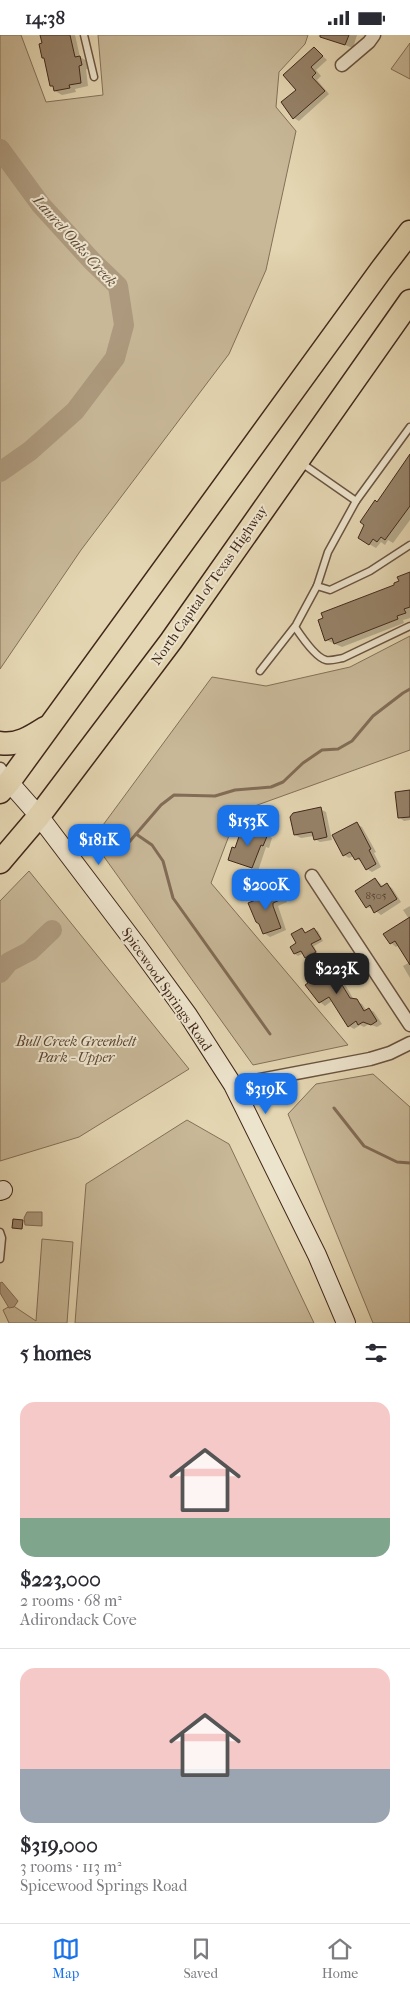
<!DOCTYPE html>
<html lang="en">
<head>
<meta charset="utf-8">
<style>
  body { margin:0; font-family:"IM FELL French Canon",serif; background:#f7f7f7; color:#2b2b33; height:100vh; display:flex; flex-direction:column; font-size:19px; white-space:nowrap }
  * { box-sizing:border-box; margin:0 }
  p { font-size:16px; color:#7c7c81 }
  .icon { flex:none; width:28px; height:28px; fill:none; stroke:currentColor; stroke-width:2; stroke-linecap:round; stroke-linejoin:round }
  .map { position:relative; height:1288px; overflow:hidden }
  .details { display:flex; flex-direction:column; background:#fff; flex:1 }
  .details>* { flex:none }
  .price { position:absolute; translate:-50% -42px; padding:0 11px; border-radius:10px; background:#1a73e8; color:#fff; font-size:16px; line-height:32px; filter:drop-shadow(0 1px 2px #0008) }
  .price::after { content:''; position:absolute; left:50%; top:30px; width:15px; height:11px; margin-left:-8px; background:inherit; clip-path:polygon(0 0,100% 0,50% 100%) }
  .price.selected { background:#222; color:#fff }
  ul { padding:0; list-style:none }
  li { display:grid; align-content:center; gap:10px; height:265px; padding:0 20px }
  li+li { border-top:1px solid #e1e1e2 }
  li span { display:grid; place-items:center; height:155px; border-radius:15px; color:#555 }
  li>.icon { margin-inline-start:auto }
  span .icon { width:90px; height:90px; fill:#fffc; stroke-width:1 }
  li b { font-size:21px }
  h2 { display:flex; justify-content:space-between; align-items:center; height:60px; padding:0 20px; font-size:21px }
  .status { display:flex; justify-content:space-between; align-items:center; height:35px; padding:0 25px; background:#fff; direction:ltr }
  .status svg { height:14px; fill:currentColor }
  .tabs { display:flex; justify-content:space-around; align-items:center; height:70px; border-top:1px solid #e1e1e2; background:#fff; font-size:14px; color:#7c7c81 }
  .tabs a { display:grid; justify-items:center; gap:2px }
  .tabs .selected { color:#1a73e8 }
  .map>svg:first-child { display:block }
  .green { fill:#c8b898; stroke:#847059 }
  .water { fill:#ad9a7e; stroke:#826c56 }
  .shadow { fill:#0003 }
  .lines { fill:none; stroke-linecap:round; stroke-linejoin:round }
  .stream { stroke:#826c56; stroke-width:3 }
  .river { stroke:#ad9a7e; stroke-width:20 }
  .building { fill:#968269; stroke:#41271a }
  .lane-casing { stroke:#6a5340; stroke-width:9 }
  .street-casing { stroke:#6a5340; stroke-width:15 }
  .secondary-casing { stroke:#41271a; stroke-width:20 }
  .highway-casing { stroke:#41271a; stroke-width:25 }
  .lane { stroke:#ede4cd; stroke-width:6 }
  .street { stroke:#ede4cd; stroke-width:12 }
  .secondary { stroke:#ede4cd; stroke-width:18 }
  .highway { stroke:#e4d6b2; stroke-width:22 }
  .labels { text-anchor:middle; stroke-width:4; stroke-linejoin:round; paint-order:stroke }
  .number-label { font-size:11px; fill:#563e2e }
  .street-label { font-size:14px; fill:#41271a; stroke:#ede4cd }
  .park-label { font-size:14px; font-style:italic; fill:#5c4433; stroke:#ede4cd }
  .water-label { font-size:15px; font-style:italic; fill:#614a38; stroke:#ede4cd }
</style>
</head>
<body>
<div class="status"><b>14:38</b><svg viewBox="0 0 49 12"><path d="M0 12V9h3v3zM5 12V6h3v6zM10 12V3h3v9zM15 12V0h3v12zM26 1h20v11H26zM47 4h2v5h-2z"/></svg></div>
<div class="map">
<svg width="410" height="1288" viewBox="0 0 410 1288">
  <rect width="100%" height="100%" fill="#e4d6b2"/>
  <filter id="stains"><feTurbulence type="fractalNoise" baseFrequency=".004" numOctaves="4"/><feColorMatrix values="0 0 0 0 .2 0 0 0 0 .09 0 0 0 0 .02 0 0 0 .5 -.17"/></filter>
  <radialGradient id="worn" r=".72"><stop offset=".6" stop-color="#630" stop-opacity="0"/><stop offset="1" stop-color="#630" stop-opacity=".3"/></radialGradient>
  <g class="green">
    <path d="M0,0H21L46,67L103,60L98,0H308L305,9L279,37L276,72L296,96L266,235L229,319L81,515L0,634Z"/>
    <path d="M410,8V44L391,34Z"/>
    <path d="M410,601V715L238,777L211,848L348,1010L253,1030L92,805L212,642L266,651L350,632Z"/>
    <path d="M29,836L189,1034L79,1102L0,1126V866Z"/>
    <path d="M373,1039L410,1072V1288H373L288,1079L316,1049Z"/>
    <path d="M187,1085L229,1109L314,1288H75L86,1149Z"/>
    <path d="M42,1204L73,1207L67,1288H9L3,1275L12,1270L36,1286Z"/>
  </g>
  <g class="water">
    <path d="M27,1177H42V1191L25,1190L24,1183Z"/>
    <path d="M2,1247L18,1266L14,1272L9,1273L0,1258V1248Z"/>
  </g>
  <g class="shadow">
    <path d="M41,0H75L80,22L87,26L88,34H86L88,51L75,54L76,57L62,60L55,56V52L51,50L41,10L43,9Z"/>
    <path d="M318,0H357L353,13Z"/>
    <path d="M314,13L327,25L316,35L321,41L317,45L329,59L299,86L294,83Z"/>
    <path d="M410,420V485L393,508L388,505L385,510L381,507L376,513L369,509L377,468Z"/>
    <path d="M410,538V583L403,585L404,588L342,612L326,605Z"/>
    <path d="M410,756V785L404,786L399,782Z"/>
    <path d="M320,774L326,777L332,805L320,807L315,804L314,801L301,803L295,800Z"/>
    <path d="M357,789L362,792L376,817L374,818L381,832L372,837L367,834L363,827L356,824L354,821L349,823L344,820Z"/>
    <path d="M267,800L272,803L269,813L266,812L258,836L230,824Z"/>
    <path d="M375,844L384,852L387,850L392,853L401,867L381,880L373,874L367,872Z"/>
    <path d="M278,855L284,858L287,867L278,871L286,895L270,902L264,898L259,865Z"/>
    <path d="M410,871V943L403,931L410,927L399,910L396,912L391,908L409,884L403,875Z"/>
    <path d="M314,894L318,896L323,906L314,911L318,919L309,924L304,918L298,921L295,919L302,895L307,899Z"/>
    <path d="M330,924L336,927V934L354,965L362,969L367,976L369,974L374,977L382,989L377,992L369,989L364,992L360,990L354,994L349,991L333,965L325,971L320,967L321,934Z"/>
  </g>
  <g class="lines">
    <g class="stream">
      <path d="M136,799L152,810L163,826L173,863L270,999"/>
      <path d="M124,813L161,770L174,760L215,761L235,755L271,752L283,747L303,728L322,715L338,714L352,706L373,681L403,658L410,654"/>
      <path d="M334,1073L364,1111L397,1127L410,1128"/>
    </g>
    <g class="river">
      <path d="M0,114L41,170L92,226L118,251L124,290L115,323L75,376L30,416L0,437"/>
      <path d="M0,938L9,927L30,916L52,895"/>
    </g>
  </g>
  <g class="building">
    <path d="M40,0H70L75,22L80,21L82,30L79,31L81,48L69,50L70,53L54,56L53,51H50L44,23H42L39,9L42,8Z"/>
    <path d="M320,0H349L345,10L320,2Z"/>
    <path d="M314,12L323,21L311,32L316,38L312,42L325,56L293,84L281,67L296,55L283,40Z"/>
    <path d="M410,419V471L385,505L381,502L377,507L373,504L369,510L358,503L364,490L360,487L375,465L377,467Z"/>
    <path d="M410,537V572L404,574L406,578L397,581L398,584L334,609L332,603L325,606L318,585L323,583L321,578L394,550V548L399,546L397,542Z"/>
    <path d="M410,755V782L398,783L395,757Z"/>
    <path d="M321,772L327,802L314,805L312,797L294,800L290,782L293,778Z"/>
    <path d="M357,787L371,814L369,815L376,829L366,835L359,823L355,825L350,817L343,821L332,800Z"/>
    <path d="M243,790L268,799L263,811L261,810L252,833L228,825L232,812L235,813Z"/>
    <path d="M375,843L381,852L387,848L397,864L374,878L370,870L366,873L355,856Z"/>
    <path d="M278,853L282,864L273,868V871L281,893L263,899L259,889L256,887L248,868L258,864L257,862Z"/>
    <path d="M410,882V930L395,906L390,909L383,899Z"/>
    <path d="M302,893L305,898L314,893L321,904L311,909L316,917L305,923L301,916L294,919L290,912L296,908L291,899Z"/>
    <path d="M320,922H331L330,930L350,963L357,964L364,976L369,973L377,986L371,990L363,987L358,990L356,986L348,992L329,962L319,968L305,950L308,948L306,945L307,940L320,933Z"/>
    <path d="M13,1184L23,1185L22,1194L12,1193Z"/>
  </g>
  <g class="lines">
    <defs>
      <g id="lane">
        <path d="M84,0L94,42"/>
        <path d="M300,427L356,466L328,517L317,551L330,555L370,536L410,510"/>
        <path d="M356,466L410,392"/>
        <path d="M295,592C301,601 316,623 326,625C332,626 337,624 343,623L410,591"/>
        <path d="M260,636L296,590L317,551"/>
        <path d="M0,1197L2,1203L0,1224"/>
      </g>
      <g id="street">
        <path d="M342,30L369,7L374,0"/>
        <path d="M0,734L9,747"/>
        <path d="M312,841L410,990"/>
        <path d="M233,1050L370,1024L390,1018L410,1008"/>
      </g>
      <g id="secondary">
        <path d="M9,747L39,781L139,913L188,980L233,1050L317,1220L346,1288"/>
        <path d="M0,1156L3,1155"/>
      </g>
      <g id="highway">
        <path d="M0,708C17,711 31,702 45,693"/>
        <path d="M0,757L9,747L381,235L410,197"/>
        <path d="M0,827L39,781L171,606L410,266"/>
      </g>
    </defs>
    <use href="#lane" class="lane-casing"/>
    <use href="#street" class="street-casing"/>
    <use href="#secondary" class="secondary-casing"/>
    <use href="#highway" class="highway-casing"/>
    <use href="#lane" class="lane"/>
    <use href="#street" class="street"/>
    <use href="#secondary" class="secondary"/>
    <use href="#highway" class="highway"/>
  </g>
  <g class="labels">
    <g class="number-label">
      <text x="376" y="864">8505</text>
    </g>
    <g class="street-label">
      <text transform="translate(209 550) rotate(-55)" y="5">North Capital of Texas Highway</text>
      <text transform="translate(167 954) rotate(55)" y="5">Spicewood Springs Road</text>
    </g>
    <g class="park-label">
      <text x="76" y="1011">Bull Creek Greenbelt<tspan x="76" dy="16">Park - Upper</tspan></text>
    </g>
    <g class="water-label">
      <text transform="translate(75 206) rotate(48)" y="5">Laurel Oaks Creek</text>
    </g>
  </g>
  <rect width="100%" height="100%" filter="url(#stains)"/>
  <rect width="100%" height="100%" fill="url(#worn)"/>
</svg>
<b class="price" style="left:248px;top:812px">$153K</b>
<b class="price" style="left:99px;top:831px">$181K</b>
<b class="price" style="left:266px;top:876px">$200K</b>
<b class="price selected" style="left:337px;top:960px">$223K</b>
<b class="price" style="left:266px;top:1080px">$319K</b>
</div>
<section class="details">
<h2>5 homes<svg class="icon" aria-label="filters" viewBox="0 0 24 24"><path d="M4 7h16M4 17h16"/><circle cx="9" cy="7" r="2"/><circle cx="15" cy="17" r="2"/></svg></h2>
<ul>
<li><span style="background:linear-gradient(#f6c9c9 75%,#7fa58c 0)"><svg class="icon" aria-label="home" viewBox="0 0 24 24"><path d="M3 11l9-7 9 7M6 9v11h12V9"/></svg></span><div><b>$223,000</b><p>2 rooms · 68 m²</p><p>Adirondack Cove</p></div></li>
<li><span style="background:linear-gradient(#f6c9c9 65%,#9aa5b1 0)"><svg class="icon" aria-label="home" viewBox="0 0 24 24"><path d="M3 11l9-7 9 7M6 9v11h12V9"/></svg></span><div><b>$319,000</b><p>3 rooms · 113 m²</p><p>Spicewood Springs Road</p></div></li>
</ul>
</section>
<nav class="tabs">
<a class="selected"><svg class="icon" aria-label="map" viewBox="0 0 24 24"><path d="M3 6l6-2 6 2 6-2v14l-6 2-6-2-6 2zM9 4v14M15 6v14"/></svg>Map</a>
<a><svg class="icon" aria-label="saved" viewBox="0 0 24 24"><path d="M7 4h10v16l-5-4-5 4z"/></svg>Saved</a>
<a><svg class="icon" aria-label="home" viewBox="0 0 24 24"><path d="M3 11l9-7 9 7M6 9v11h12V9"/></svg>Home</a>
</nav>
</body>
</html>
